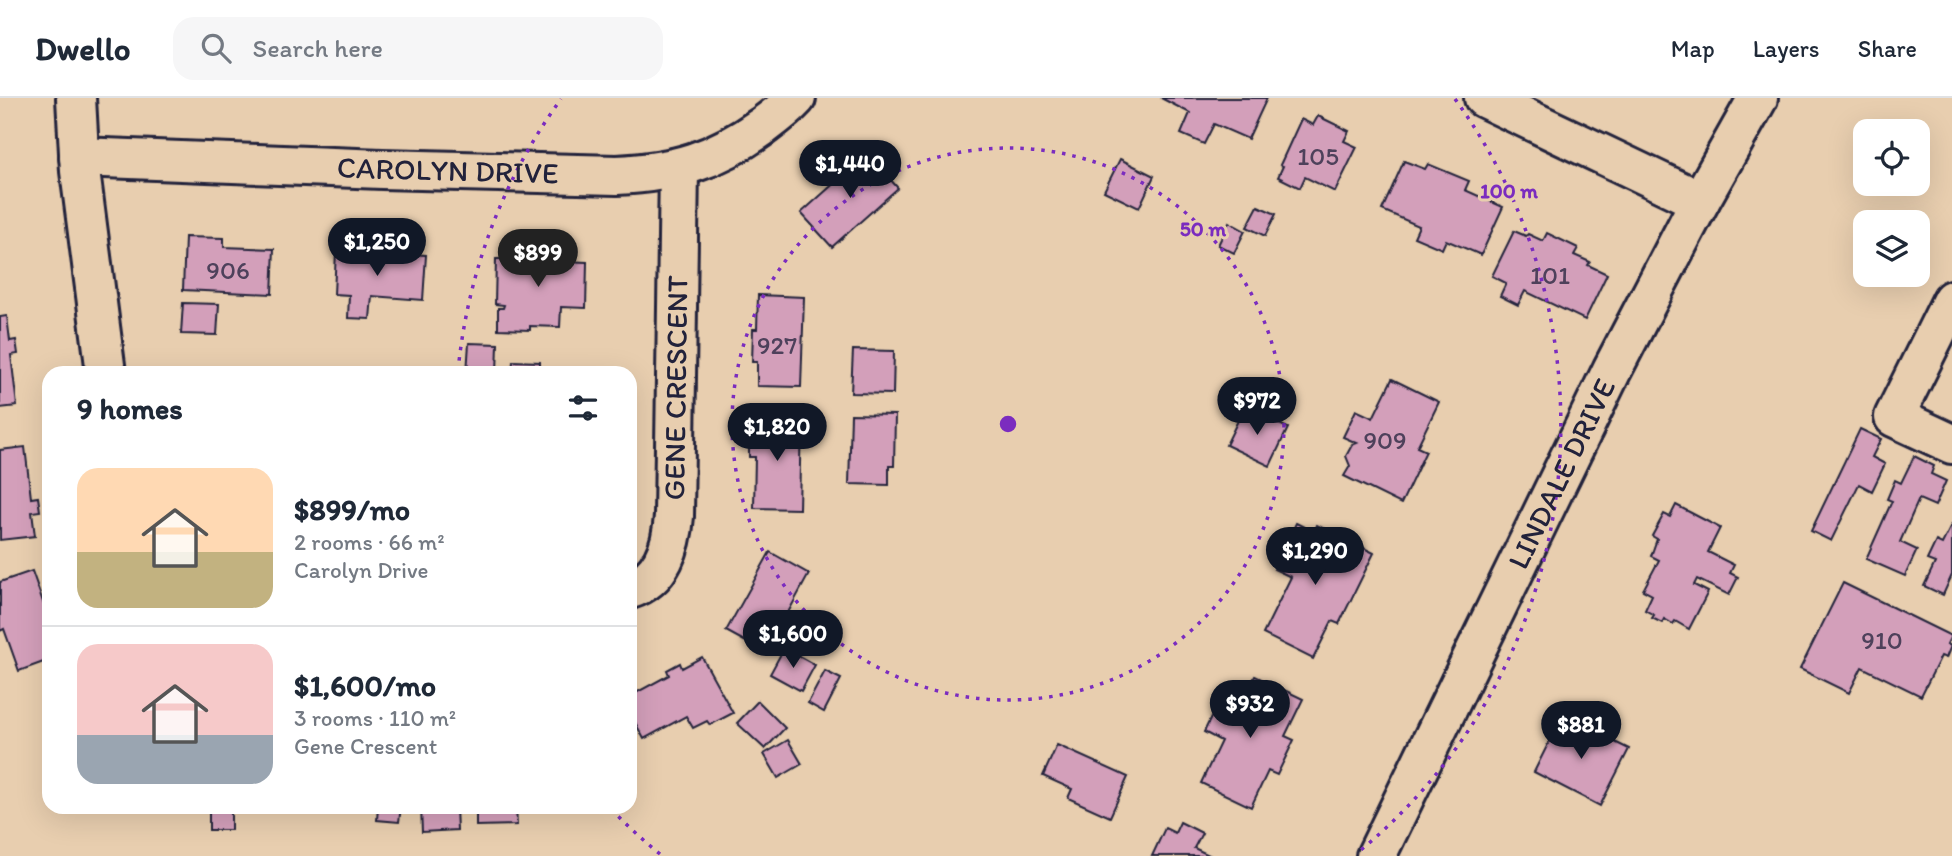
<!DOCTYPE html>
<html lang="en">
<head>
<meta charset="utf-8">
<style>
  body { margin:0; font-family:Itim,sans-serif; background:#f6f6f7; color:#1f2937; height:100vh; display:flex; flex-direction:column; font-size:26px; white-space:nowrap }
  * { box-sizing:border-box; margin:0 }
  p { font-size:23px; color:#747a83 }
  .icon { flex:none; width:38px; height:38px; fill:none; stroke:currentColor; stroke-width:2; stroke-linecap:round; stroke-linejoin:round }
  .map { position:relative; flex:1; overflow:hidden }
  .side { position:absolute; left:42px; top:268px; width:595px; height:448px; display:flex; flex-direction:column; background:#fff; border-radius:21px; box-shadow:0 7px 28px #0002 }
  .side>* { flex:none }
  .tools { position:absolute; left:1853px; top:21px; display:grid; gap:14px }
  .tools a { display:grid; place-items:center; width:77px; height:77px; border-radius:14px; background:#fff; box-shadow:0 7px 28px #0002; font-size:35px }
  .price { position:absolute; translate:-50% -60px; padding:0 16px; border-radius:24px; background:#111827; color:#fff; font-size:23px; line-height:46px; filter:drop-shadow(0 2px 4px #0008) }
  .price::after { content:''; position:absolute; left:50%; top:42px; width:21px; height:16px; margin-left:-10px; background:inherit; clip-path:polygon(0 0,100% 0,50% 100%) }
  .price.on { background:#222; color:#fff }
  ul { padding:0; list-style:none }
  li { display:flex; align-items:center; gap:21px; height:175px; padding:0 35px }
  li+li { border-top:2px solid #e0e1e3 }
  li span { display:grid; place-items:center; flex:none; width:196px; height:140px; border-radius:21px; color:#555 }
  li>.icon { margin-inline-start:auto }
  span .icon { width:84px; height:84px; fill:#fffc; stroke-width:1 }
  li b { font-size:30px }
  h2 { display:flex; justify-content:space-between; align-items:center; height:84px; padding:0 35px; font-size:30px }
  header { display:flex; align-items:center; gap:42px; box-sizing:border-box; height:98px; padding:0 35px; background:#fff; border-bottom:2px solid #e0e1e3 }
  header strong { font-size:33px }
  nav { display:flex; gap:38px; margin-inline-start:auto; font-size:24px }
  .search { width:490px; height:63px; background:#f6f6f7; display:flex; align-items:center; gap:18px; box-sizing:border-box; padding:0 24px; border-radius:21px; color:#747a83; font-size:26px }
  .map>svg:first-child { display:block }
  .building { fill:#d39fba; stroke:#22223b; stroke-width:2 }
  .lines { fill:none; stroke-linecap:round; stroke-linejoin:round }
  .minor-casing { stroke:#22223b; stroke-width:44 }
  .minor { stroke:#e8ceaf; stroke-width:38 }
  .ring { fill:none; stroke:#7b2cbf; stroke-width:3.5; stroke-dasharray:3.5 7 }
  .labels { text-anchor:middle; stroke-width:6; stroke-linejoin:round; paint-order:stroke }
  .number-label { font-size:26px; fill:#4e415b }
  .street-label { font-size:30px; fill:#22223b; stroke:#e8ceaf }
  .centre { fill:#7b2cbf; stroke:#e8ceaf; stroke-width:3.5 }
  .ring-label { font-size:21px; text-anchor:middle; font-weight:bold; fill:#7b2cbf; stroke:#e8ceaf; stroke-width:6; stroke-linejoin:round; paint-order:stroke }
</style>
</head>
<body>
<header>
<strong>Dwello</strong>
<div class="search"><svg class="icon" aria-label="search" viewBox="0 0 24 24"><circle cx="10" cy="10" r="6"/><path d="M15 15l6 6"/></svg>Search here</div>
<nav><a>Map</a><a>Layers</a><a>Share</a></nav>
</header>
<div class="map">
<svg width="1952" height="758" viewBox="0 0 1952 758">
  <rect width="100%" height="100%" fill="#e8ceaf"/>
  <filter id="ink" filterUnits="userSpaceOnUse"><feTurbulence type="fractalNoise" baseFrequency=".0143" numOctaves="2"/><feDisplacementMap in="SourceGraphic" scale="14" xChannelSelector="R" yChannelSelector="G"/><feConvolveMatrix kernelMatrix="1 2 1 2 8 2 1 2 1" color-interpolation-filters="sRGB"/></filter>
  <g filter="url(#ink)">
    <g class="building">
      <path d="M1161,0H1267L1248,41L1214,26L1204,46L1181,36L1190,15Z"/>
      <path d="M1318,18L1349,33L1344,43L1357,49L1335,94L1305,79L1300,90L1278,79L1283,68L1280,67L1301,21L1313,27Z"/>
      <path d="M867,56L898,90L832,149L801,115Z"/>
      <path d="M1120,61L1154,78L1139,110L1104,93Z"/>
      <path d="M1404,63L1425,71L1428,66L1469,83L1465,92L1503,109L1481,157L1446,142L1442,151L1414,139L1419,128L1382,112Z"/>
      <path d="M1258,108L1276,116L1265,138L1247,129Z"/>
      <path d="M1229,124L1245,133L1234,155L1218,147Z"/>
      <path d="M1514,133L1526,138L1528,136L1543,143L1547,135L1578,150L1574,157L1590,164L1588,167L1607,176L1585,222L1525,193L1518,207L1500,198L1506,185L1492,178Z"/>
      <path d="M185,139L224,140V149L274,151L272,196L183,192Z"/>
      <path d="M358,146L377,147V154L426,157L423,202L372,198L370,221L348,220L349,197L334,196L336,153L358,154Z"/>
      <path d="M518,153L563,155V163L587,164L586,210L561,209L560,229L530,228V232L498,231V210H503L504,207L495,206L496,161H518Z"/>
      <path d="M758,197L804,199L801,289L757,288V264H752L753,231H757Z"/>
      <path d="M183,205L219,206L217,237L181,236Z"/>
      <path d="M7,218L10,243L16,242L18,256L11,257L17,308L0,310V219Z"/>
      <path d="M469,245L498,246L497,275H467Z"/>
      <path d="M853,252L894,253L893,296L851,295Z"/>
      <path d="M513,263L540,264V275H512Z"/>
      <path d="M1392,281L1439,304L1417,349L1426,353L1401,406L1344,378L1350,368L1346,358L1352,347L1357,345L1343,339L1356,312L1373,320Z"/>
      <path d="M1244,310L1288,330L1270,368L1226,347Z"/>
      <path d="M851,316L895,317L894,368H889V387L849,386Z"/>
      <path d="M756,320L801,321L799,411L754,410L755,359H749V344H756Z"/>
      <path d="M1860,331L1881,341L1872,359L1885,366L1872,393L1859,386L1831,443L1811,433Z"/>
      <path d="M25,349L31,400L38,399L40,413L32,414L35,438L0,442V352Z"/>
      <path d="M1914,358L1934,368L1931,376L1946,383L1935,408L1919,401L1900,444L1917,452L1905,478L1866,461L1892,403L1887,401L1895,382L1901,385Z"/>
      <path d="M1676,407L1720,430L1708,454L1734,467L1730,475L1738,479L1729,497L1697,481L1694,487L1708,494L1689,531L1675,523L1673,526L1664,521L1662,525L1652,520L1654,517L1645,512L1652,497L1643,492L1659,462L1651,458L1657,441L1652,438L1664,416L1670,419Z"/>
      <path d="M1296,425L1314,434L1317,427L1374,455L1339,526L1332,523L1313,561L1263,536L1291,479L1274,471Z"/>
      <path d="M1952,426V477L1943,497L1924,488L1935,465L1927,462L1936,443L1942,446Z"/>
      <path d="M770,454L809,476L766,555L726,533Z"/>
      <path d="M32,473L49,521V562L19,573L4,531L0,533V484Z"/>
      <path d="M1843,485L1951,538L1947,546L1951,548L1946,560L1941,558L1921,598L1862,569L1849,595L1800,571Z"/>
      <path d="M784,550L815,567L801,593L770,576Z"/>
      <path d="M702,559L733,615L710,627L707,623L693,630L686,618L644,641L630,615V598L669,577L667,572L680,565L682,570Z"/>
      <path d="M825,573L841,581L824,614L808,605Z"/>
      <path d="M1255,578L1303,601L1285,638L1294,642L1277,677L1268,673L1251,709L1201,685L1221,643L1204,634L1219,603L1232,610L1237,600L1245,597Z"/>
      <path d="M758,603L785,630L765,651L737,625Z"/>
      <path d="M1562,618L1629,651L1600,708L1534,674Z"/>
      <path d="M788,642L802,666L778,680L764,656Z"/>
      <path d="M1057,647L1128,679L1110,719L1068,700L1072,691L1043,678Z"/>
      <path d="M378,709H401L399,724L377,722Z"/>
      <path d="M421,709H456L457,732L422,734Z"/>
      <path d="M476,709H516L517,727L476,728Z"/>
      <rect x="209" y="710" width="22" height="22"/>
      <path d="M1180,724L1202,735L1194,750L1211,758H1152L1165,730L1175,735Z"/>
    </g>
    <g class="lines">
      <defs>
        <g id="minor">
          <path d="M76,0L80,73L106,275"/>
          <path d="M1484,0L1700,103"/>
          <path id="s1" d="M79,59L382,71L617,77C676,74 714,63 763,28C775,19 786,11 796,0"/>
          <path d="M1952,202L1894,319L1952,346"/>
          <path id="s2" d="M630,491C662,481 672,447 674,418L679,70"/>
          <path id="s3" d="M1376,758L1612,272L1700,103L1758,0"/>
        </g>
      </defs>
      <use href="#minor" class="minor-casing"/>
      <use href="#minor" class="minor"/>
    </g>
  </g>
  <g class="ring">
    <circle cx="1008" cy="326" r="276"/>
    <path d="M660 756A553 553 0 0 1 610 710M458 273A553 553 0 0 1 561 1M1455 1A553 553 0 0 1 1356 756"/>
  </g>
  <g class="labels">
    <g class="number-label">
      <text x="1318" y="67">105</text>
      <text x="228" y="181">906</text>
      <text x="1550" y="186">101</text>
      <text x="777" y="256">927</text>
      <text x="1385" y="351">909</text>
      <text x="1882" y="551">910</text>
    </g>
    <g class="street-label">
      <text dy="10" stroke="none"><textPath href="#s1" startOffset="369">CAROLYN DRIVE</textPath></text>
      <text dy="10" stroke="none"><textPath href="#s2" startOffset="219">GENE CRESCENT</textPath></text>
      <text dy="10" stroke="none"><textPath href="#s3" startOffset="425">LINDALE DRIVE</textPath></text>
    </g>
  </g>
  <circle cx="1008" cy="326" r="10" class="centre"/>
  <g class="ring-label">
    <text x="1509" y="100">100 m</text>
    <text x="1203" y="138">50 m</text>
  </g>
</svg>
<div class="tools">
<a><svg class="icon" aria-label="locate" viewBox="0 0 24 24"><circle cx="12" cy="12" r="6"/><path d="M12 2v4M12 18v4M2 12h4M18 12h4"/></svg></a>
<a><svg class="icon" aria-label="layers" viewBox="0 0 24 24"><path d="M12 4l9 5-9 5-9-5zM3 14l9 5 9-5"/></svg></a>
</div>
<b class="price" style="left:850px;top:102px">$1,440</b>
<b class="price" style="left:377px;top:180px">$1,250</b>
<b class="price on" style="left:538px;top:191px">$899</b>
<b class="price" style="left:1257px;top:339px">$972</b>
<b class="price" style="left:777px;top:365px">$1,820</b>
<b class="price" style="left:1315px;top:489px">$1,290</b>
<b class="price" style="left:793px;top:572px">$1,600</b>
<b class="price" style="left:1250px;top:642px">$932</b>
<b class="price" style="left:1581px;top:663px">$881</b>
<section class="side">
<h2>9 homes<svg class="icon" aria-label="filters" viewBox="0 0 24 24"><path d="M4 7h16M4 17h16"/><circle cx="9" cy="7" r="2"/><circle cx="15" cy="17" r="2"/></svg></h2>
<ul>
<li><span style="background:linear-gradient(#ffd9b3 60%,#c2b280 0)"><svg class="icon" aria-label="home" viewBox="0 0 24 24"><path d="M3 11l9-7 9 7M6 9v11h12V9"/></svg></span><div><b>$899/mo</b><p>2 rooms · 66 m²</p><p>Carolyn Drive</p></div></li>
<li><span style="background:linear-gradient(#f6c9c9 65%,#9aa5b1 0)"><svg class="icon" aria-label="home" viewBox="0 0 24 24"><path d="M3 11l9-7 9 7M6 9v11h12V9"/></svg></span><div><b>$1,600/mo</b><p>3 rooms · 110 m²</p><p>Gene Crescent</p></div></li>
</ul>
</section>
</div>
</body>
</html>
